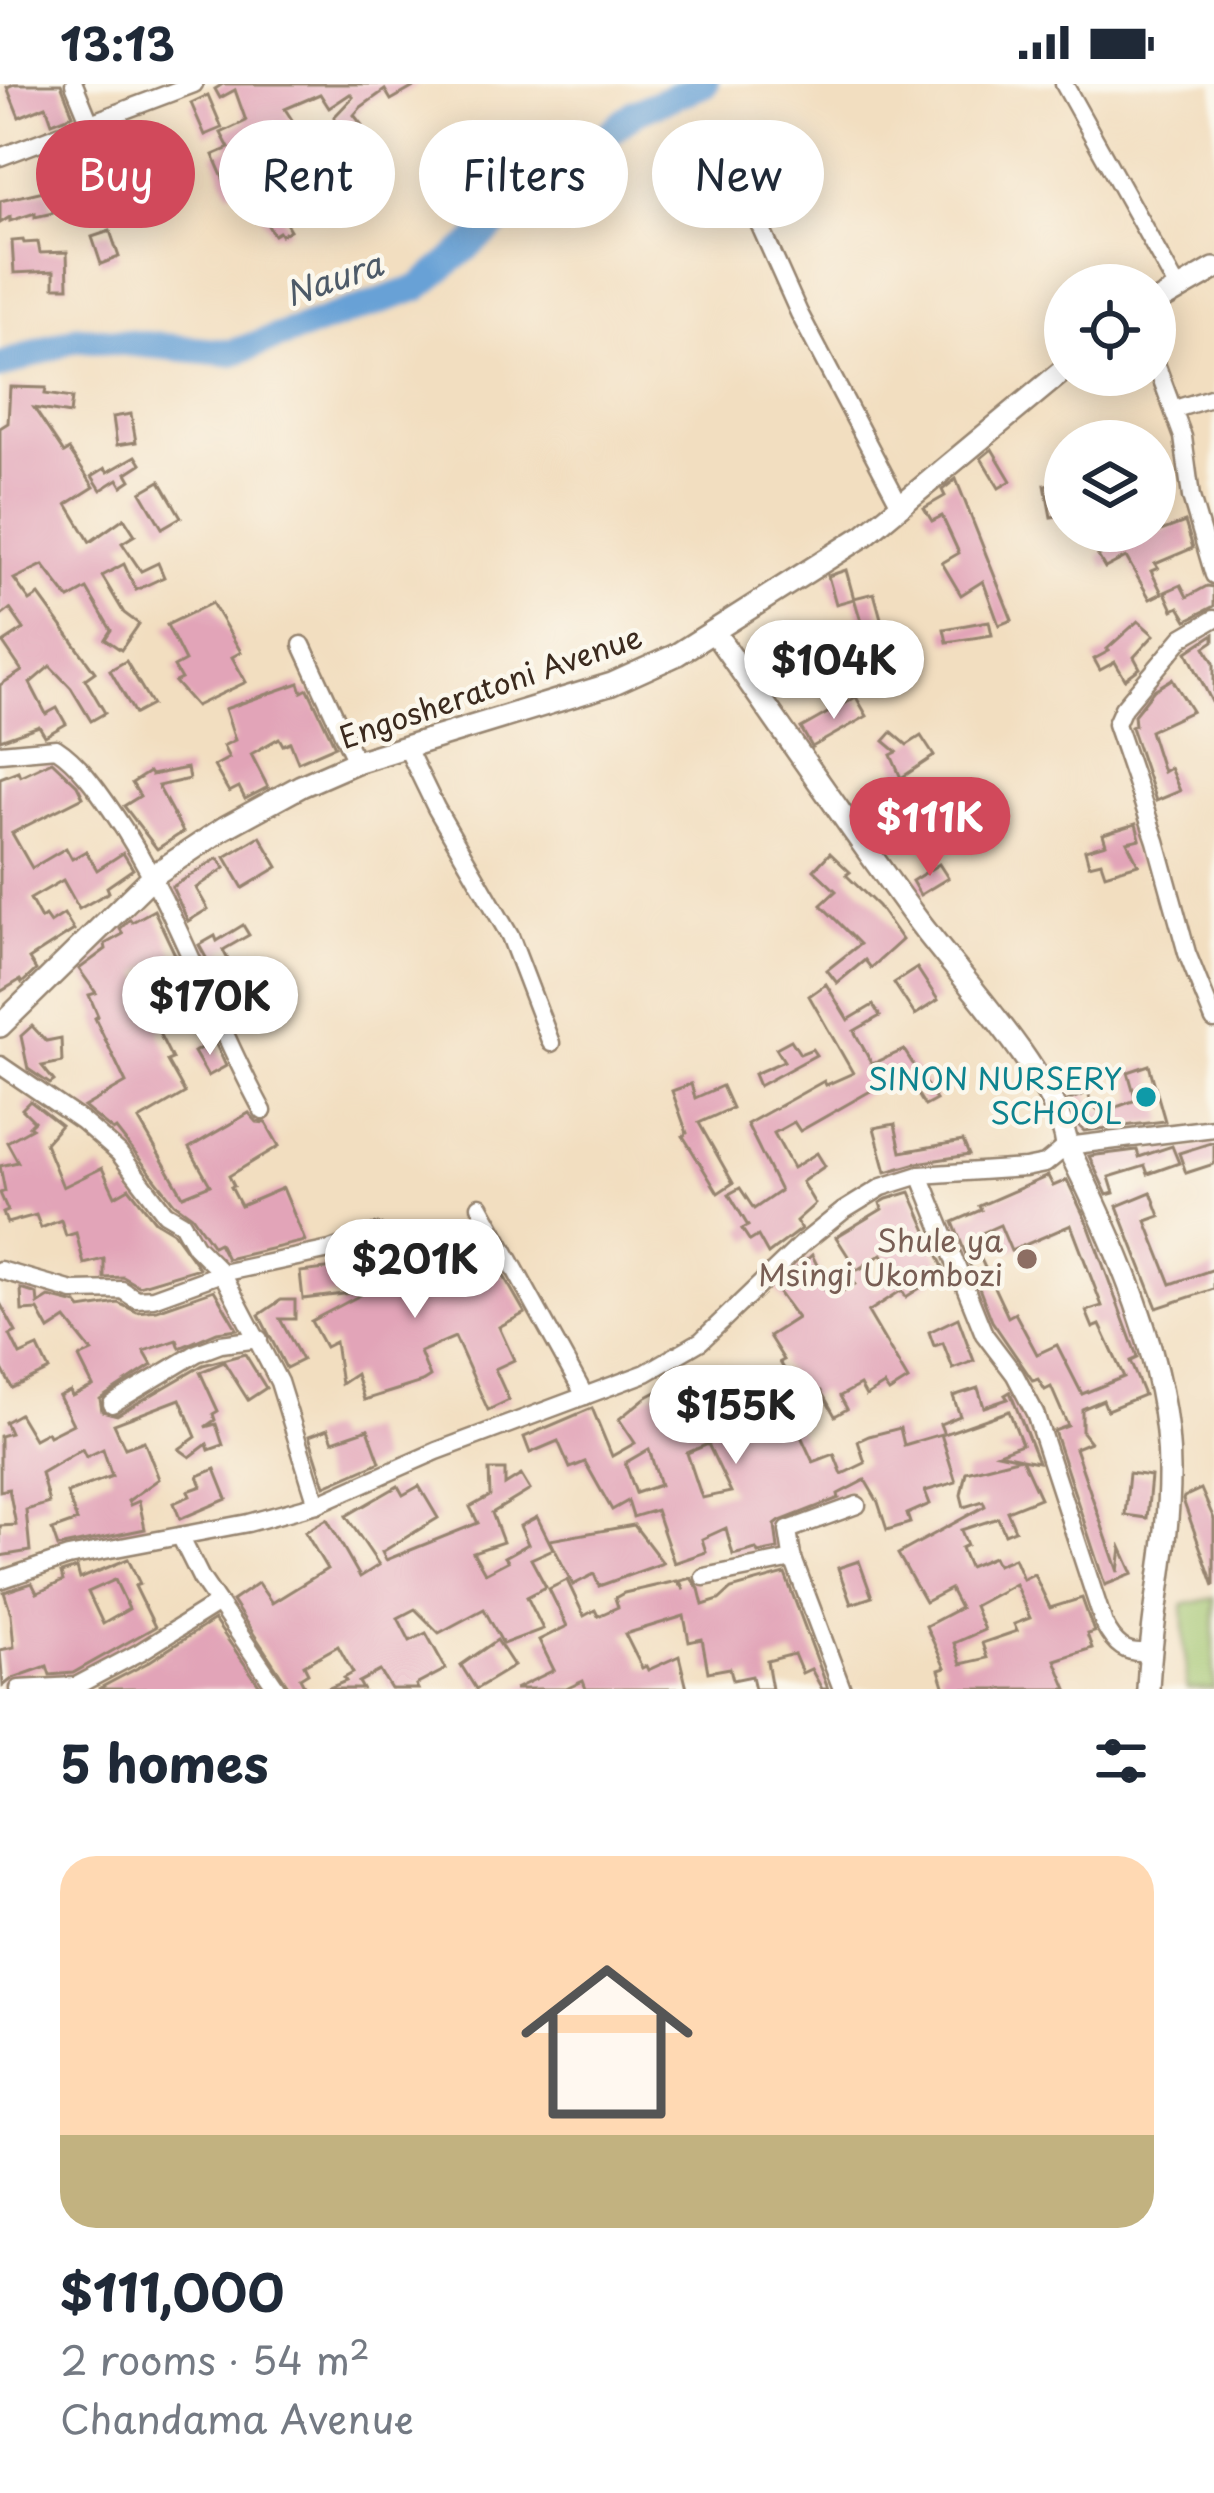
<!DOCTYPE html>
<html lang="en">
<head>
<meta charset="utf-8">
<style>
  body { margin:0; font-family:"Playpen Sans",sans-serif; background:#f6f6f7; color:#1f2937; height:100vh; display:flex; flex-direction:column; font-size:45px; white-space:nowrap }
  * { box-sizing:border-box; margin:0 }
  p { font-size:39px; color:#747a83 }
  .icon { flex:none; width:66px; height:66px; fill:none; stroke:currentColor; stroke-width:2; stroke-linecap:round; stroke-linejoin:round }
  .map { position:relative; height:1605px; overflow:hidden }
  .side { display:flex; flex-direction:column; background:#fff; flex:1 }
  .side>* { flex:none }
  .guide { position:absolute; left:36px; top:36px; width:1143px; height:108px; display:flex; gap:24px }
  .buttons { position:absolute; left:1044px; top:180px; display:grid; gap:24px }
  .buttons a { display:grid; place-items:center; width:132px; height:132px; border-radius:50%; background:#fff; box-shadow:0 6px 30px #0003; font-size:60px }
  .price { position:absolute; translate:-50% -102px; padding:0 27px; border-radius:42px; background:#fff; color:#222; font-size:39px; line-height:78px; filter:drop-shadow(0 3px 6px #0008) }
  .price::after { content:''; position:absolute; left:50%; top:72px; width:36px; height:27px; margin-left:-18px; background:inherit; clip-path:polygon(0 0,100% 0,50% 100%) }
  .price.current { background:#d1495b; color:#fff }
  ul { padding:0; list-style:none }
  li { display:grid; align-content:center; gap:24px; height:636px; padding:0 60px }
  li span { display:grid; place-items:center; height:372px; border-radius:36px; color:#555 }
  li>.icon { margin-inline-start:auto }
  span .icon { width:216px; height:216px; fill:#fffc; stroke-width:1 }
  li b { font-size:51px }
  h2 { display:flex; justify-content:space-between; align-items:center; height:144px; padding:0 60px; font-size:51px }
  .tag { padding:0 42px; border-radius:54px; background:#fff; box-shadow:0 6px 30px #0003; font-size:42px; line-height:108px }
  .tag.current { background:#d1495b; color:#fff }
  .status { display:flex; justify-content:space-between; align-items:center; height:84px; padding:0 60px; background:#fff; direction:ltr }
  .status svg { height:33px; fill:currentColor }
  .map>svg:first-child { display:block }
  .grass { fill:#a2c56f; stroke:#6e7846; stroke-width:3 }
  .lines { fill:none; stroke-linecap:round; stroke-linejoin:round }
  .river { stroke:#67a1d6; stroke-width:27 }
  .building { fill:#e2a4b8; fill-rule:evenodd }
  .minor-casing { stroke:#96846f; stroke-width:21 }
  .tertiary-casing { stroke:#96846f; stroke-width:26 }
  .minor { stroke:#fff; stroke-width:16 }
  .tertiary { stroke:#fff; stroke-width:21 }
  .culture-dot { fill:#0f9aa8; stroke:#fbf7ec; stroke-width:4.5 }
  .education-dot { fill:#8d6e63; stroke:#fbf7ec; stroke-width:4.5 }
  .labels { text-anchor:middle; stroke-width:9; stroke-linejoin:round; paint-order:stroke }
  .street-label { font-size:30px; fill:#3b2a1e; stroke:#fbf7ec }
  .culture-label { font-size:30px; fill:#0d838f; stroke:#fbf7ec; text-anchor:end }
  .education-label { font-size:30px; fill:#785e54; stroke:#fbf7ec; text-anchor:end }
  .water-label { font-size:33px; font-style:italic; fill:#4d5a68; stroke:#fbf7ec }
</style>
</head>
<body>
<div class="status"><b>13:13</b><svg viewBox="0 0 49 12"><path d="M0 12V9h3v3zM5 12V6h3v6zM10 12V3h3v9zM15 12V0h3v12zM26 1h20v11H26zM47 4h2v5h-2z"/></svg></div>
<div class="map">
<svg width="1214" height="1605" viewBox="0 0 1214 1605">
  <rect width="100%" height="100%" fill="#fbf7ec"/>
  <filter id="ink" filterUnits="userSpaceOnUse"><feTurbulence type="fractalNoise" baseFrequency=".00833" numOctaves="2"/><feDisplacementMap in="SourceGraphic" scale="24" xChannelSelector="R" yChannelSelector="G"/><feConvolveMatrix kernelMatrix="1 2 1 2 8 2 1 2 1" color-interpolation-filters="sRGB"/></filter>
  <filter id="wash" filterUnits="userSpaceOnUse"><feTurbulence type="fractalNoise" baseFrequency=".004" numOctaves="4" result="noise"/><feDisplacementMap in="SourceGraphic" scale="48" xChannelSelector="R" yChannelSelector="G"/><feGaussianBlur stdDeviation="2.7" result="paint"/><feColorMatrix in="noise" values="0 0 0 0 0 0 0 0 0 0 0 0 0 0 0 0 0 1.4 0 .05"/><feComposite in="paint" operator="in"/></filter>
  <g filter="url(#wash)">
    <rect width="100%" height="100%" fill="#f2dec0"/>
    <path class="grass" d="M1214,1514V1605H1187L1183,1521Z"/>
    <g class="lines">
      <path class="river" d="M0,282L77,254L231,269L418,204L635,28L705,0"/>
    </g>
    <g id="blocks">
      <g class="building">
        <path d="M14,0H61L73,31L52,39L46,22L19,33L7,3Z"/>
        <path d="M223,0H419L391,16L385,6L361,23L354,31L362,41L329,69L325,65L307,85L319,105L301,116L294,105L274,119L290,146L281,151L279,148L274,151L246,108L321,55L319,52L337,37L334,33L353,13L350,10L329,24L320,10L285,25L298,45L277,60L266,43L246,54L257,75L235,87L243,100L229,108L213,71L229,64L221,49L246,37L235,6L220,14L215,5Z"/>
        <path d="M208,11L222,44L205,51L191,19Z"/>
        <path d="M121,61L136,89L96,111L81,83Z"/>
        <path d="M48,106L53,129L35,133V129L10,137V133L0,139V117Z"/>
        <path d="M110,147L119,173L101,180L92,153Z"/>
        <path d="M23,156L24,159L38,158L40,169L67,168L68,203H54V187L14,189L12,157Z"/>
        <path d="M10,303L46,304L45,310L72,314L70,330L34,324L64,369L69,366L94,403L67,420L90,458L124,434L135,451L122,459L141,487L158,479L164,493L136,506L124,480L102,492L124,529L139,540L121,566L105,555L111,546L87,505L69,515L43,481L14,495L30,517L39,511L95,588L85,595L105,629L91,637L71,604L50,582L30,599L46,630L57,624L66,640L45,652L39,642L0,656V601L22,587L3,559L24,545L10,525L0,533V344L8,339Z"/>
        <path d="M131,330L136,358L117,361L113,333Z"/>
        <path d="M992,365L1011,397L999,404L981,374Z"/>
        <path d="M136,372L141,380L127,389L131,396L122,402L118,395L101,406L92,392L105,384L108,388Z"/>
        <path d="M956,395L1012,536L999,541L983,497L961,511L942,479L959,469L942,432L932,437L924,424L945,412L942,406Z"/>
        <path d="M160,397L181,433L162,444L141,408Z"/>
        <path d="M1063,398L1065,431L1051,433L1045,401Z"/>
        <path d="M1185,438L1193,464L1155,480L1158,484L1151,487L1162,509L1150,515L1126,473L1105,484L1098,472L1119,460L1115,447H1128L1131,458Z"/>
        <path d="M846,486L854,515L836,520L828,492Z"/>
        <path d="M1181,501L1187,513L1207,502L1214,503V522L1187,536L1179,523L1173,526L1165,508Z"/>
        <path d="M874,509L885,549L866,554L854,514Z"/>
        <path d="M212,519L241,568L232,573L246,598L196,622L175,598L181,595L174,583L185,577L167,541Z"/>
        <path d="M989,537L992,551L947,558L944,545Z"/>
        <path d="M1138,537L1154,551L1134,573L1140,584L1125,595L1115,578L1100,586L1094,575L1109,567L1107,565Z"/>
        <path d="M789,544L811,562L798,578L776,559Z"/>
        <path d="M1214,550V557L1205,563L1214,579V622L1187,568Z"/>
        <path d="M126,577L152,621L135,630L110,586Z"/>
        <path d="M1172,595L1192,627L1150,647L1163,688L1170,684L1180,707L1156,717L1131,643L1135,641L1134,631L1154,606Z"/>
        <path d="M299,599L302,608L308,605L335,662L298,678L290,658L283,661L279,654L251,670L268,703L245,715L239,703L229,708L214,682L229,674L223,662L235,656L225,625Z"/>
        <path d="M856,613L867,632L812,663L801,644Z"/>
        <path d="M892,648L907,661L921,652L934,672L901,694L891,671L897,668L884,657Z"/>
        <path d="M52,677L77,701L83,713L12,749L32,784L66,764L72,775L86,767L97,786L123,769L133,785L107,803L109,808L79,825L63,796L30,815L41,835L45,832L50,839L64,830L74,846L29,875L36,886L22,899L20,896L0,908V694L18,687L20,692Z"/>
        <path d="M187,684L189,695L158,702L183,748L157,765L124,722L140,712L132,699L149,688L151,691Z"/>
        <path d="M1136,740L1140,755L1127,758L1138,780L1105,790L1101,778L1089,781L1085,766L1106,760L1103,750Z"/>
        <path d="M260,752L278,783L243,804L225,773Z"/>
        <path d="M830,769L850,788L846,791L878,822L902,856L871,884L865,876L837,899L827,886L860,860L821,821L836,807L814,786Z"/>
        <path d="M218,774L225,784L196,804L208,825L188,837L172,803Z"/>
        <path d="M939,780L948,794L920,811L912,797Z"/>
        <path d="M154,826L180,881L166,889L160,877L139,889L160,927L192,908L199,923L158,947L172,975L167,977L185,1009L139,1036L183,1112L210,1101L189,1064L249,1029L257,1038L266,1039L279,1062L229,1092L234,1102L231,1103L241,1122L283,1104L305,1157L227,1175L219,1159L213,1162L192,1132L174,1119L116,1045L113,1047L84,1023L126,999L95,934L98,932L89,911L96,909L79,885L106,865L105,860L123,850L120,845L130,835L132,838Z"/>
        <path d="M243,841L249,851L223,866L236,891L220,899L199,861L215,852L217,857Z"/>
        <path d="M917,884L938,916L915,931L894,899Z"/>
        <path d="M826,900L848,936L873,921L880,932L854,947L872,980L904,966L936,1016L925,1022L904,988L800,1047L794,1038L774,1049L793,1084L817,1069L825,1082L802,1098L815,1120L796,1137L801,1145L768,1170L758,1152L750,1157L742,1145L748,1142L729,1110L740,1104L754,1125L780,1107L747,1040L824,997L826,1001L853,989L809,912Z"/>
        <path d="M32,942L46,957L61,954L62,978L42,982L54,997L50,1000L28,985L21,952Z"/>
        <path d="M214,956L226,982L208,992L194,968Z"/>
        <path d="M791,956L800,970L812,965L816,971L759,1002L754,990L784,977L776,964Z"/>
        <path d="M1149,981L1165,1037L1084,1047L1076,1039L1067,1017L1088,1008L1092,1023L1103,1028L1136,1016L1128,988Z"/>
        <path d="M691,1000L695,1014L722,1002L732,1024L699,1039L733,1099L718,1109L683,1052L687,1049L672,1007Z"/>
        <path d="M30,1017L61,1041L45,1059L63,1103L102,1084L115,1112L129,1104L155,1137L173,1148L199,1184L139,1202L123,1193L104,1194V1175L84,1180L76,1149L66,1152L61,1136L41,1144L36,1131L7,1139L3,1129L8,1127L0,1109L5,1107L0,1082L18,1078L7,1058L32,1044L29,1042L34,1037L22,1025Z"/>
        <path d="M895,1040L901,1068L963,1057L969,1071L917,1079L886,1088L874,1044Z"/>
        <path d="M1214,1058V1080L1186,1089L1179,1069Z"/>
        <path d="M1172,1062L1179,1079L1148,1090L1145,1082L1109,1093L1114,1109L1107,1111L1089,1072L1137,1066L1139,1073Z"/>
        <path d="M1048,1092L1053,1102L1067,1096L1089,1143L1135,1267L1137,1274L1130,1277L1144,1311L1107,1326L1103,1316L1082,1325V1348L1090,1358L1075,1364L1118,1488L1121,1463L1133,1490L1105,1501L1054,1347L1068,1342L1051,1303L1045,1306L1038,1295L1033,1297L992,1237L953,1138L981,1126L979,1122ZM1000,1141L1011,1167L1071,1141L1102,1222L1086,1227L1093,1244L1100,1241L1124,1293L1082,1310L1057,1261L1037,1270L1015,1229L1008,1233L971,1154Z"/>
        <path d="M910,1108L945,1188L906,1213L902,1206L868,1228L908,1296L889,1308L884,1301L866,1312L860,1301L840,1312L847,1325L835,1332L821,1307L799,1319L791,1305L795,1303L780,1278L784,1276L769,1252L797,1234L775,1204L812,1171L820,1187L812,1191L832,1213L855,1200L850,1189L864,1183L874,1206L897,1192L882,1170L857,1186L836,1153L882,1125L880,1119L887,1115Z"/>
        <path d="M1151,1108L1160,1132L1146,1137L1171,1200L1214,1185V1205L1157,1224L1117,1122Z"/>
        <path d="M484,1158L525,1229L499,1243L514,1276L495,1285L509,1316L488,1326L455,1253L420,1268L430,1293L422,1298L364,1316L356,1290L341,1300L335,1258L325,1263L311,1237L368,1207L303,1215L300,1188L335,1184L333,1178L369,1166L372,1171L381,1165L407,1207L431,1195L427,1188L447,1177L451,1186L473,1175L468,1167Z"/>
        <path d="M21,1205L37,1210L38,1220L49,1213L77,1220L81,1225L118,1219L137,1228L157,1226L214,1206L237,1245L217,1248L180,1264L177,1256L144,1267L152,1281L100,1315L102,1327L117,1331L203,1281L245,1270L266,1304L248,1316L224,1278L200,1288L218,1327L213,1330L215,1336L205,1343L216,1340L223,1361L209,1366L207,1360L190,1373L179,1365L196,1353L180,1315L114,1340L125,1364L144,1357L159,1395L128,1417L130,1421L139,1417L145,1445L58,1463L52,1446L77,1437L67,1409L112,1392L103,1365L86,1373L82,1365L41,1389L49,1419L26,1426L30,1467L0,1472V1442L16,1441L9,1405L0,1407V1352L10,1349L5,1338L19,1330L34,1355L47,1348L49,1352L73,1340L59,1312L70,1307L72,1312L93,1302L79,1274L92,1268L66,1235L49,1246L38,1226L22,1227Z"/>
        <path d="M281,1216H295V1235H280L302,1276L286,1284L259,1231Z"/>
        <path d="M0,1219L16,1248L10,1251L20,1271L38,1263L49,1286L12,1304L0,1281Z"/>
        <path d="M958,1234L974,1277L953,1285L943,1259L934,1262L929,1248Z"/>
        <path d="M708,1280L724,1314L749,1301L772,1347L794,1337L813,1378L834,1370L842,1390L865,1379L858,1357L869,1352L900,1344L904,1361L941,1350L956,1398L925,1407L930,1420L907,1430L910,1439L887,1446L878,1418L865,1396L838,1410L839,1414L780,1437L775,1441L778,1465L758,1469L756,1465L733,1471L726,1444L702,1455L706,1468L674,1479L656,1426L633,1433L628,1417L612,1426L585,1378L570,1384L558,1357L530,1369L524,1353L592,1324L612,1372L635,1359L619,1335L645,1314ZM708,1360L731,1408L702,1414L687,1369ZM649,1365L660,1401L636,1409L625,1379Z"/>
        <path d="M978,1304L984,1323L1008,1315L1005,1311L1010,1308L1038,1378L1022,1375L1040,1414L1007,1427L1015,1446L1005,1450L998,1434L961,1446L967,1461L961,1464L969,1483L993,1473L997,1481L1014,1474L1023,1495L1034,1490L1050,1524L1082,1514L1094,1548L1087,1550L1092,1564L1055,1576L1067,1605H945L939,1586L945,1584L926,1542L960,1524L950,1505L925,1518L898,1470L985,1422L983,1417L964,1423L961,1411L966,1388L1021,1374L998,1369L1022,1360L1009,1327L944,1350L940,1340L960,1332L953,1312ZM1015,1500L1030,1534L1014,1540L1017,1547L982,1559L987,1574L961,1580L954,1559L984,1546L974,1522Z"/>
        <path d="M328,1345L333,1357L368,1345L380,1378L325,1402L309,1352Z"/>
        <path d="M215,1385L227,1415L180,1435L174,1419L190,1412L188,1407L202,1402L198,1392Z"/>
        <path d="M489,1386H505V1401L521,1391L530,1406L492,1429L503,1458L473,1468L485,1489L508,1477L505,1473L528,1460L520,1442L537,1433L553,1465L531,1475L546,1503L527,1513L543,1545L503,1560L484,1525L439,1549L415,1525L398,1534L410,1557L426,1549L446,1585L416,1601L418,1605H391L380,1587L359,1598L363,1605H327L346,1597L344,1594L353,1589L338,1562L304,1581L308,1589L300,1594L306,1605H290L232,1517L258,1499L272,1519L327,1485L305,1448L327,1435L360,1493L379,1481L346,1432L398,1402L403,1411L419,1402L438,1434L382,1468L386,1476L478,1439L470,1423L490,1412Z"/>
        <path d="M1129,1389L1151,1392L1147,1434L1125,1431Z"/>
        <path d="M1201,1405L1214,1435V1502L1183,1416L1184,1413Z"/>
        <path d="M634,1441L663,1479L599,1502L594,1490L573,1501L550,1456Z"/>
        <path d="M128,1475L140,1500L135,1502L155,1543L73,1589L50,1591L47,1582L13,1594L3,1602L0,1566L14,1563L11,1530L4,1508L32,1499L37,1509L63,1497L61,1489L77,1484L80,1495ZM115,1496L129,1525L103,1540L88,1508Z"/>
        <path d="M859,1477L872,1513L851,1520L838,1484Z"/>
        <path d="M785,1490L828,1605H822L811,1585L802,1589L794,1570L767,1577L772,1605H755L752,1592L733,1596L730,1584L708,1588L702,1555L689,1558L684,1532L625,1550L642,1584L646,1582L648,1586L679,1572L687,1605H586L583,1597L566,1605H515L554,1586L539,1556L567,1542L549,1505L567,1496L584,1532L595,1526L598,1532L618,1523L615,1514L624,1509L677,1497L684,1506L680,1497L691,1494L699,1505L703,1521L719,1516L731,1505Z"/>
        <path d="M214,1536L262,1605H98L147,1579Z"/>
        <path d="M497,1556L514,1582L476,1605L461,1581Z"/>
      </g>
    </g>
  </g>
  <g filter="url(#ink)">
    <use href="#blocks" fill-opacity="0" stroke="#96846f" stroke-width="3"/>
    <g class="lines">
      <defs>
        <g id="minor">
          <path d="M74,0L90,39"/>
          <path d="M1064,0L1178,205"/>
          <path d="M0,73L194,0"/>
          <path d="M748,115L799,229L899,419"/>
          <path d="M1155,277L1183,353L1191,413L1214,491"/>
          <path d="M1175,325L1214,313"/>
          <path d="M1214,535L1183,553L1123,624L1116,640L1156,757L1187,869L1214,936"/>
          <path d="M302,561L356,678"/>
          <path d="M406,662L436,724L510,852L551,959"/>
          <path d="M0,669L56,664C78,678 97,705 112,727C178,822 208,927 263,1027"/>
          <path d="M0,981L82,1037L119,1069L165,1129L182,1139L195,1162L222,1189L279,1298L317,1420"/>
          <path d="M920,1091L984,1250L1015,1291L1035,1329L1104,1540C1114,1560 1126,1572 1150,1567"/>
          <path d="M480,1122L585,1312"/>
          <path d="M0,1186L73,1207L122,1206L136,1215L153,1214L222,1189L330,1166L377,1149"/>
          <path d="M112,1320L197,1269L221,1260L259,1255"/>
          <path d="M180,1452L201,1494L277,1605"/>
          <path d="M704,1493L793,1475"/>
          <path d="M0,1496L68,1473L248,1439L317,1420L437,1367L646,1289L701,1257L802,1160L843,1127L882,1103L920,1091L1025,1084L1045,1080L1067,1062L1214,1044"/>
          <path d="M19,1605L76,1602L140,1568L218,1519"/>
          <path d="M842,1605L792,1472L788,1446L857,1421"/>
        </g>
        <g id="tertiary">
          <path d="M1155,219L1214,185"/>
          <path d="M714,548C781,643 847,740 916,834C957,890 1060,998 1067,1062C1114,1156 1169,1278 1169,1385C1170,1459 1151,1531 1148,1605"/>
          <path d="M0,942L154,791L224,744L301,702L356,678L612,600L676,571L865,451L1065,285"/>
        </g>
      </defs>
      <use href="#minor" class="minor-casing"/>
      <use href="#tertiary" class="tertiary-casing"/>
      <use href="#minor" class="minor"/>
      <use href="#tertiary" class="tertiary"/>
    </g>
  </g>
  <circle class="culture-dot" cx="1146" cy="1013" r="12"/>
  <circle class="education-dot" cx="1027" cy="1175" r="12"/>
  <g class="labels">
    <g class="street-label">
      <text transform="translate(491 604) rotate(-19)" y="10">Engosheratoni Avenue</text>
    </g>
    <g class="culture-label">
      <text x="1122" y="1006">SINON NURSERY<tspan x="1122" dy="34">SCHOOL</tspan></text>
    </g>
    <g class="education-label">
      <text x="1003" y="1168">Shule ya<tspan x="1003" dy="34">Msingi Ukombozi</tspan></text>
    </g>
    <g class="water-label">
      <text transform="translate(334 195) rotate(-19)" y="12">Naura</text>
    </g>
  </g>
</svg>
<div class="buttons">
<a><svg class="icon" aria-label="locate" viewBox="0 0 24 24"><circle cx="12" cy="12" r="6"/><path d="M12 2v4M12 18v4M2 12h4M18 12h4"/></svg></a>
<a><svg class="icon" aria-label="layers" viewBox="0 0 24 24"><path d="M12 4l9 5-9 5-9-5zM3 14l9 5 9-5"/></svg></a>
</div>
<b class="price" style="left:834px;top:638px">$104K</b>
<b class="price current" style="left:930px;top:795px">$111K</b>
<b class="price" style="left:210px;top:974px">$170K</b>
<b class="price" style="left:415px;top:1237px">$201K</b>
<b class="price" style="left:736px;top:1383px">$155K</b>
<div class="guide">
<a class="tag current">Buy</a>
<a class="tag">Rent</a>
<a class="tag">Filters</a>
<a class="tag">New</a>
</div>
</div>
<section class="side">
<h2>5 homes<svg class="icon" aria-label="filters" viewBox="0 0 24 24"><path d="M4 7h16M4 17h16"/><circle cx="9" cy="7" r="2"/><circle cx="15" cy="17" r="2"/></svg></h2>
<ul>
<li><span style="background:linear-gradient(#ffd9b3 75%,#c2b280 0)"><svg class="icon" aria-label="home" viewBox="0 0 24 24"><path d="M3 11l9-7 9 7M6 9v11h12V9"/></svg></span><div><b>$111,000</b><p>2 rooms · 54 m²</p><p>Chandama Avenue</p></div></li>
</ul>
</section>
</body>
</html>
